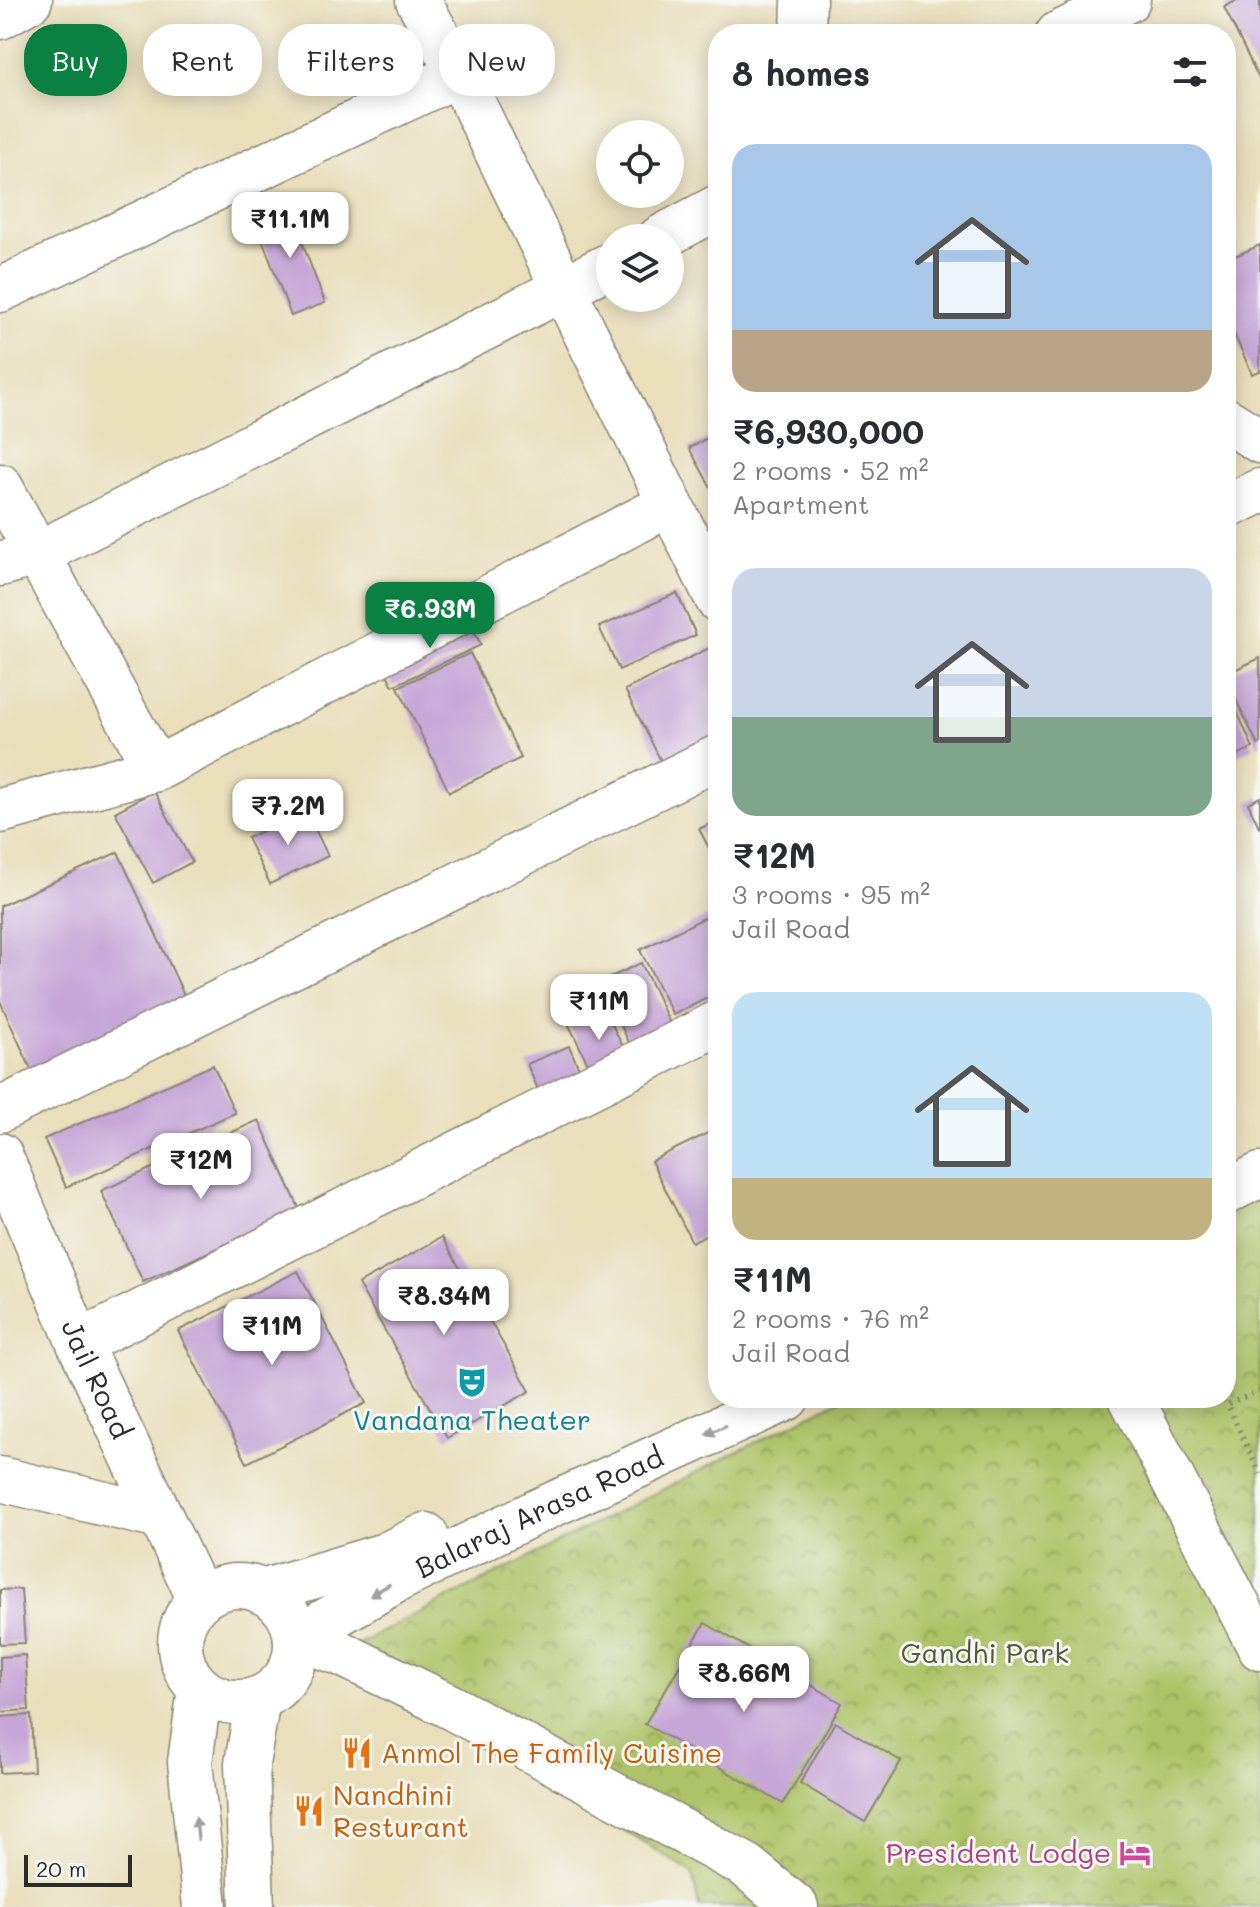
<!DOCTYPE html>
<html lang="en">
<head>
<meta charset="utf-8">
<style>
  body { margin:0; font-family:Mali,sans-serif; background:#f2f2f3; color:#2b2b33; height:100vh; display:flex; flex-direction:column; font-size:30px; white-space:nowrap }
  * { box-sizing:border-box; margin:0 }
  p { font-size:26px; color:#7c7c81 }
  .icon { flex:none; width:44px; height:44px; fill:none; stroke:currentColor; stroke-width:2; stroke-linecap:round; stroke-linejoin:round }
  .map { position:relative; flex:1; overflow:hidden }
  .side { position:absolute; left:708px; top:24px; width:528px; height:1384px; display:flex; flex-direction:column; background:#fff; border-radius:32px; box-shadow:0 4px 20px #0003 }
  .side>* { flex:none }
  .banner { position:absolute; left:24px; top:24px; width:564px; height:72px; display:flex; gap:16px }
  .tools { position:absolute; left:596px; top:120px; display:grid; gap:16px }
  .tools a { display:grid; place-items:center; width:88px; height:88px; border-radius:50%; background:#fff; box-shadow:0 4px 20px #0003; font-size:40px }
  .scale { position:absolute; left:24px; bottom:20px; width:108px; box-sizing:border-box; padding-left:8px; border:4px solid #2b2b2b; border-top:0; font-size:22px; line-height:28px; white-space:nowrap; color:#2b2b2b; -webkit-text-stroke:6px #f6f6f2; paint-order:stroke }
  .price { position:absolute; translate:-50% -68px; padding:0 18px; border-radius:16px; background:#fff; color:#222; font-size:26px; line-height:52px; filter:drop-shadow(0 2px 4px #0008) }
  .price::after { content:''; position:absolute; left:50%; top:48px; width:24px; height:18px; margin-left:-12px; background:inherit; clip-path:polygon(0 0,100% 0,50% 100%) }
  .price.selected { background:#0b8043; color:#fff }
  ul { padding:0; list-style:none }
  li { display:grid; align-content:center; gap:16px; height:424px; padding:0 24px }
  li span { display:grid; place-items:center; height:248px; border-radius:24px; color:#555 }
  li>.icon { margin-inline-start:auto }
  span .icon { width:144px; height:144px; fill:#fffc; stroke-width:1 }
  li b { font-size:34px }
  h2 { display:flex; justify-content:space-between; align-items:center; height:96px; padding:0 24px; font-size:34px }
  .tag { padding:0 28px; border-radius:32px; background:#fff; box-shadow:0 4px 20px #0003; font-size:28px; line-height:72px }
  .tag.selected { background:#0b8043; color:#fff }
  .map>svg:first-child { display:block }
  .park { fill:url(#park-crowns); stroke:#6c7749; stroke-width:2 }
  .building { fill:#c5a6d7 }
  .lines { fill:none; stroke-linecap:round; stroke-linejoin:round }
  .minor-casing { stroke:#8a8573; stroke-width:47 }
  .major-casing { stroke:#8a8573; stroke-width:47 }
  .path { stroke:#8a8573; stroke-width:5; stroke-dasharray:2 6; stroke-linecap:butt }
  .minor { stroke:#fff; stroke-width:44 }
  .major { stroke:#fff; stroke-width:44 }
  .oneway { fill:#a0a0a0 }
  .labels { text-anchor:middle; stroke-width:6; stroke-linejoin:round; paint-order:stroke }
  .street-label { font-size:28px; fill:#2b2b2b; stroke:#f6f6f2 }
  .culture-label { font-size:28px; fill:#0d838f; stroke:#f6f6f2 }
  .park-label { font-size:28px; fill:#52593d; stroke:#f6f6f2 }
  .food-label { font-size:28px; fill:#c56008; stroke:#f6f6f2; text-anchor:start }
  .hotel-label { font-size:28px; fill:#b23c85; stroke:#f6f6f2; text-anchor:end }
</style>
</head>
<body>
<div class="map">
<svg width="1260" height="1907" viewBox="0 0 1260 1907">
  <defs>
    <pattern id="park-crowns" width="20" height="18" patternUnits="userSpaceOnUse" patternTransform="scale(2)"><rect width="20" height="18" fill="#aec367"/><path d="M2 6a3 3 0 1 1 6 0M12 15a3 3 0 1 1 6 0" fill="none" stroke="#8e9f55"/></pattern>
  </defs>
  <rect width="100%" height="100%" fill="#f6f6f2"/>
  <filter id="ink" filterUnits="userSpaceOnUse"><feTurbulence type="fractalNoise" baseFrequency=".0125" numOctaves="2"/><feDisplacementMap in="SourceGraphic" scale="16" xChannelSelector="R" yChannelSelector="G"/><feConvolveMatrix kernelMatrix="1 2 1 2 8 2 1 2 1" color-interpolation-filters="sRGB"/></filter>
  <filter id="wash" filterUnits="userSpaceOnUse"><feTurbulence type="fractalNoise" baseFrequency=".006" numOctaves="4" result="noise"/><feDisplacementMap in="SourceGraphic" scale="32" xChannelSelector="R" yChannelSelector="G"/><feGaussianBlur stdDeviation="1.8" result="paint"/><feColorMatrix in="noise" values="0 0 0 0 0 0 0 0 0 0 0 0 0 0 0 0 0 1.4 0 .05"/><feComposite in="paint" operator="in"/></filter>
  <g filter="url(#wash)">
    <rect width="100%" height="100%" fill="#e9dfbb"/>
    <path class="park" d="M1260,1187V1907H699L692,1873L340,1653L843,1398H1226V1204Z"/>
    <g id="blocks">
      <g class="building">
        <path d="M1238,0H1260V81L1224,7Z"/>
        <path d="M288,205L325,303L291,316L254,218Z"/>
        <path d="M1260,245V371L1252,374L1226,316V260Z"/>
        <path d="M718,432V500L689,448Z"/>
        <path d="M677,593L696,635L619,670L599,627Z"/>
        <path d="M466,614L481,645L393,686L378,656Z"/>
        <path d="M713,646L718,656V743L665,769L625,690Z"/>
        <path d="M470,653L521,758L449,792L398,687Z"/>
        <path d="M1260,658V744L1258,745L1226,679V674Z"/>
        <path d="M1226,686L1253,748L1226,760Z"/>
        <path d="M154,791L192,862L153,883L115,812Z"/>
        <path d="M1260,797V829L1248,803Z"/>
        <path d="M306,810L328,856L270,884L247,838Z"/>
        <path d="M718,820V865L699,829Z"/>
        <path d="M118,852L190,1008L35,1078L0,1001V906Z"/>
        <path d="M718,911V993L673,1015L640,950Z"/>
        <path d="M641,963L677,1038L636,1057L600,982Z"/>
        <path d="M602,1004L631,1063L596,1080L567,1021Z"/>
        <path d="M569,1046L584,1080L542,1099L527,1064Z"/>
        <path d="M213,1065L235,1113L66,1187L44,1139Z"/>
        <path d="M259,1120L300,1210L143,1282L101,1191Z"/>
        <path d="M718,1128V1229L692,1242L651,1161Z"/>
        <path d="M442,1237L530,1391L447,1438L358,1284Z"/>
        <path d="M298,1271L366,1403L247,1463L178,1331Z"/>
        <path d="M21,1589L25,1643L0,1644V1590Z"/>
        <path d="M705,1623L842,1703L783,1804L645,1724Z"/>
        <path d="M25,1655L29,1710L0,1712V1657Z"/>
        <path d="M31,1715L34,1771L0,1773V1717Z"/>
        <path d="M835,1722L901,1761L865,1822L800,1783Z"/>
      </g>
    </g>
  </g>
  <g filter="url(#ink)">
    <use href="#blocks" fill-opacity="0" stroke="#8a8573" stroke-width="2"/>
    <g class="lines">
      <defs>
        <g id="minor">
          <path d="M418,0L459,74L564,290L718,600"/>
          <path d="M0,17L30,0"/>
          <path d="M803,34L804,0"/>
          <path d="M1058,34L1128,0"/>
          <path d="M660,238L718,207"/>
          <path d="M0,290L459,74"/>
          <path d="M1226,420L1260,441"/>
          <path d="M0,486L156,769"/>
          <path d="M1226,507L1260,491"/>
          <path d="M0,564L37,554L610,265"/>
          <path d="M0,811L156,769L670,504"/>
          <path d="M0,1110L718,757"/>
          <path d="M79,1343L718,1023"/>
          <path d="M1131,1398L1260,1648"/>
          <path d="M296,1638L340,1653L447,1705L745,1865L796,1907"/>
        </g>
        <g id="major">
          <path id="s1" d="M0,1155L79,1343L200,1600"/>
          <path d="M1226,1192L1260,1175"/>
          <path d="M0,1479L160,1517"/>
          <circle cx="238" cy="1644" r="58"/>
          <path d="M262,1592L385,1555L426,1535"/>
          <path id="s2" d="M296,1638L397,1580L534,1513L787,1398"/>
          <path d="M200,1689L190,1762L205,1907"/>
          <path d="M252,1907L247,1764L258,1699"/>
        </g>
      </defs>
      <use href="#minor" class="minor-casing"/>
      <use href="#major" class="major-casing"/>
      <path class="path" d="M1260,1391L1227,1404L1260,1474"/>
      <use href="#minor" class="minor"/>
      <use href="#major" class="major"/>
    </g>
    <defs><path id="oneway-solid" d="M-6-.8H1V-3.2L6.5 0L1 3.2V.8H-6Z" transform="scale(2)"/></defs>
    <g class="oneway">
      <use href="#oneway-solid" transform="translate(716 1430) rotate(156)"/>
      <use href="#oneway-solid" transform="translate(380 1590) rotate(150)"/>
      <use href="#oneway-solid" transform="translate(197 1829) rotate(-96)"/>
    </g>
  </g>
  <defs>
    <symbol id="theatre-bare" viewBox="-9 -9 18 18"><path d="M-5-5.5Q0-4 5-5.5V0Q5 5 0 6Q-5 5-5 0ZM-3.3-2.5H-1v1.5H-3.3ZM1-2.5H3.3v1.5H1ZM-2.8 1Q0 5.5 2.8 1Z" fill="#0f9aa8" stroke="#f6f6f2" stroke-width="2.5" paint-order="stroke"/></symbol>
    <symbol id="restaurant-bare" viewBox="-9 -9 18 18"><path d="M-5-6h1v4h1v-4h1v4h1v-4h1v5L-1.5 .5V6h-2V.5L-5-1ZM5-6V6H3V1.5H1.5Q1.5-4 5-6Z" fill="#e8710a" stroke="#f6f6f2" stroke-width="2.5" paint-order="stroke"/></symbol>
    <symbol id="hotel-bare" viewBox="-9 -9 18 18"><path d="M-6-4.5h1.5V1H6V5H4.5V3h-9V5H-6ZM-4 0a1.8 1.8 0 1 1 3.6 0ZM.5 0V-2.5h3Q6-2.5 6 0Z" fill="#d1479c" stroke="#f6f6f2" stroke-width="2.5" paint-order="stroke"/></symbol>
  </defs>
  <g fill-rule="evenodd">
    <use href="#theatre-bare" x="450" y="1360" width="44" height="44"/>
    <use href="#restaurant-bare" x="335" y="1731" width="44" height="44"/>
    <use href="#restaurant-bare" x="287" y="1789" width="44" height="44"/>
    <use href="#hotel-bare" x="1113" y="1831" width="44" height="44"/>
  </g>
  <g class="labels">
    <g class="street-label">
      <text dy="10" stroke="none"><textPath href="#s1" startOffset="244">Jail Road</textPath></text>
      <text dy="10" stroke="none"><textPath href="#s2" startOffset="274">Balaraj Arasa Road</textPath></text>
    </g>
    <g class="culture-label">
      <text x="472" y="1430">Vandana Theater</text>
    </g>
    <g class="park-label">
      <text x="985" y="1663">Gandhi Park</text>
    </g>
    <g class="food-label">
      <text x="381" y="1763">Anmol The Family Cuisine</text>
      <text x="333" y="1805">Nandhini<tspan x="333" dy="32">Resturant</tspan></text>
    </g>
    <g class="hotel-label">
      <text x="1111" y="1863">President Lodge</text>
    </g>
  </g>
</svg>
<div class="tools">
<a><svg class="icon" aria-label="locate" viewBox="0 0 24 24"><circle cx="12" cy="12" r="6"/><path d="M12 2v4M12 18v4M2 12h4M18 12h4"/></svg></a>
<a><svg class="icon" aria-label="layers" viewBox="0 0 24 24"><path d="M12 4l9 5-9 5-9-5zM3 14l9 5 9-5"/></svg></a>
</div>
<div class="scale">20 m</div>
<b class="price" style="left:290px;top:260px">₹11.1M</b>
<b class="price selected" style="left:430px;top:650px">₹6.93M</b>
<b class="price" style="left:288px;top:847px">₹7.2M</b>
<b class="price" style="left:599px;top:1042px">₹11M</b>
<b class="price" style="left:201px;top:1201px">₹12M</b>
<b class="price" style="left:444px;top:1337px">₹8.34M</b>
<b class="price" style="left:272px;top:1367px">₹11M</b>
<b class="price" style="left:744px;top:1714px">₹8.66M</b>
<div class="banner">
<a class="tag selected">Buy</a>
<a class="tag">Rent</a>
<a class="tag">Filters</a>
<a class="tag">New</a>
</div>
<section class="side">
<h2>8 homes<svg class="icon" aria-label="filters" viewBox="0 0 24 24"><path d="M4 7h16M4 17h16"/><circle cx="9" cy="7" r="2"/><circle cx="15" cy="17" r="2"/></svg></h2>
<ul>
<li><span style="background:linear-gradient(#a9c7e8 75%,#b9a48a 0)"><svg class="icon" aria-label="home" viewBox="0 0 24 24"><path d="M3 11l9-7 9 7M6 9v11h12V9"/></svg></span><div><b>₹6,930,000</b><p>2 rooms · 52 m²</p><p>Apartment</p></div></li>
<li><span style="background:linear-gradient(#c9d6e8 60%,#7fa58c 0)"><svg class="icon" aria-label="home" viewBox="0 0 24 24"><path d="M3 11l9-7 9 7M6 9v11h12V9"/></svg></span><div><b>₹12M</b><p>3 rooms · 95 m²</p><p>Jail Road</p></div></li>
<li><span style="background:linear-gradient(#bfe0f5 75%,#c2b280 0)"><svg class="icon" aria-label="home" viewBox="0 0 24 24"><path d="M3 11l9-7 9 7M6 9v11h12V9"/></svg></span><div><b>₹11M</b><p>2 rooms · 76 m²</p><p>Jail Road</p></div></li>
</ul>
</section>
</div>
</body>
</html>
